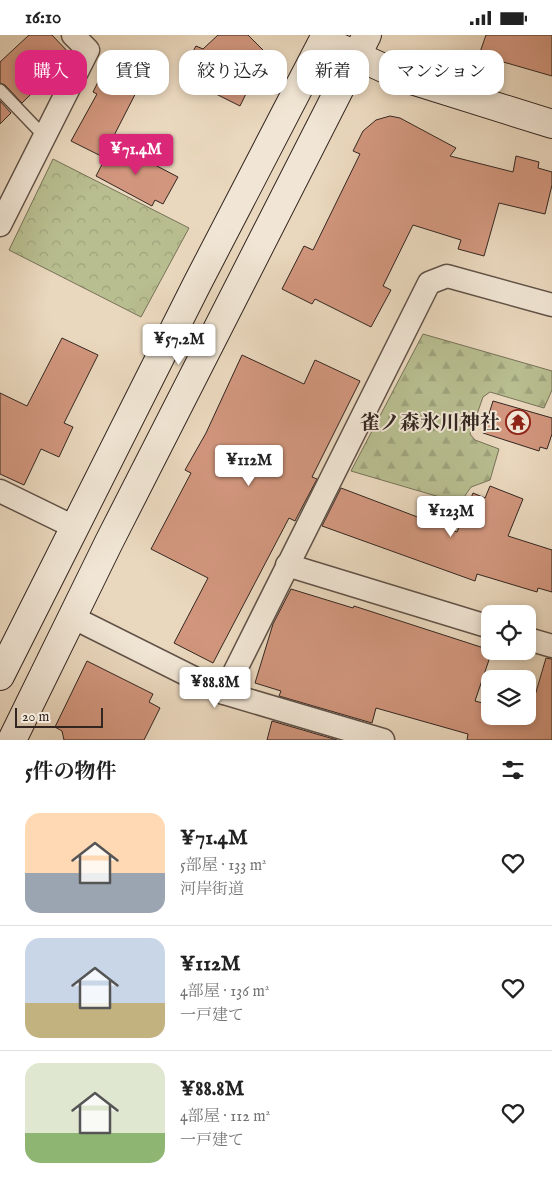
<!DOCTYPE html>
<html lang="ja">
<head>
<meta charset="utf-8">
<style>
  body { margin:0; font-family:"IM FELL English","Noto Serif JP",serif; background:#f2f2f2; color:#222; height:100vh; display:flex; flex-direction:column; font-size:19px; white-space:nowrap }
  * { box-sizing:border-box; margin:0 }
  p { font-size:16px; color:#767676 }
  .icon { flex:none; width:28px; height:28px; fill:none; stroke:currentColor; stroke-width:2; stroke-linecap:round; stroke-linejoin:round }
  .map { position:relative; height:705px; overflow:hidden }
  .details { display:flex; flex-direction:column; background:#fff; flex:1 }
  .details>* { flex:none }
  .banner { position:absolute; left:15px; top:15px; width:522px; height:45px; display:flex; gap:10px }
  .controls { position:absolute; left:481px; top:570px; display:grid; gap:10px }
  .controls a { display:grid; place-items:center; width:55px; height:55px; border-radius:10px; background:#fff; box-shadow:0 2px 8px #0003; font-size:25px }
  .scale { position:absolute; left:15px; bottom:12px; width:88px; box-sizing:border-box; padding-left:5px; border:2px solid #332621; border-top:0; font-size:14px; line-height:18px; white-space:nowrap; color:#332621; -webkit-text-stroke:4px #f1e6d5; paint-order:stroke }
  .price { position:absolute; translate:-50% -42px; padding:0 11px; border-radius:5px; background:#fff; color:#222; font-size:16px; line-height:32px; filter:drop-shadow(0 1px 2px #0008) }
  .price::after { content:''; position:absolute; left:50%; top:30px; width:15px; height:11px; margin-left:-8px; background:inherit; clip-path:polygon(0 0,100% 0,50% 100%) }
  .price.current { background:#db2777; color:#fff }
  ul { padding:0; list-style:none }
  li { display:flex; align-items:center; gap:15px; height:125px; padding:0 25px }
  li+li { border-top:1px solid #e0e0e0 }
  li span { display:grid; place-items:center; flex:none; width:140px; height:100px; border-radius:15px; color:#555 }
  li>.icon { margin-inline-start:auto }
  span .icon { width:60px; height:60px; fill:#fffc; stroke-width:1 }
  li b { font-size:21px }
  h2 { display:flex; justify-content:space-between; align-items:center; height:60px; padding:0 25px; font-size:21px }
  .chip { padding:0 18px; border-radius:15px; background:#fff; box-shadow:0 2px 8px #0003; font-size:18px; line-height:45px }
  .chip.current { background:#db2777; color:#fff }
  .status { display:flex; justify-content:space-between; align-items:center; height:35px; padding:0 25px; background:#fff; direction:ltr }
  .status svg { height:14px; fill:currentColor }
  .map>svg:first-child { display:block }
  .forest { fill:url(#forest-firs); stroke:#767258 }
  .park { fill:url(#park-crowns); stroke:#767258 }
  .building { fill:#d1967d; stroke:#332621 }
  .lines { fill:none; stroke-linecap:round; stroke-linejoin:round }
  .lane-casing { stroke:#615248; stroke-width:14 }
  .street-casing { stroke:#615248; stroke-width:25 }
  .secondary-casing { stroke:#332621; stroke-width:30 }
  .lane { stroke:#f1e6d5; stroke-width:11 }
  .street { stroke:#f1e6d5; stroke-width:22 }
  .secondary { stroke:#f1e6d5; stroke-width:28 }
  .labels { text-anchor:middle; stroke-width:4; stroke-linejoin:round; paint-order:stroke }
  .poi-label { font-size:20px; font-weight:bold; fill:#332621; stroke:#f1e6d5; text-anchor:end }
</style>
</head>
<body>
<div class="status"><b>16:10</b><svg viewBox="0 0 49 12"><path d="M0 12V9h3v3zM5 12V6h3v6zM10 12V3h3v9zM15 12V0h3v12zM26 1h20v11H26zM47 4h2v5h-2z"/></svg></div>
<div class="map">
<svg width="552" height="705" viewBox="0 0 552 705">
  <defs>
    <pattern id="forest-firs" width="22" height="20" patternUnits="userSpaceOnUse" patternTransform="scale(1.25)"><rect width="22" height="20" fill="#b8be90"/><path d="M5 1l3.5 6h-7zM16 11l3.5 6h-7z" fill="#9fa37c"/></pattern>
    <pattern id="park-crowns" width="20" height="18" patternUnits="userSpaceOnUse" patternTransform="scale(1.25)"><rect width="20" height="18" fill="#b8be90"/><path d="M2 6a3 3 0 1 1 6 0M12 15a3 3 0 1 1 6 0" fill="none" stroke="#9fa37c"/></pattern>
  </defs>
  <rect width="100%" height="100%" fill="#ead8be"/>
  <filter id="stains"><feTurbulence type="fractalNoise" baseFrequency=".004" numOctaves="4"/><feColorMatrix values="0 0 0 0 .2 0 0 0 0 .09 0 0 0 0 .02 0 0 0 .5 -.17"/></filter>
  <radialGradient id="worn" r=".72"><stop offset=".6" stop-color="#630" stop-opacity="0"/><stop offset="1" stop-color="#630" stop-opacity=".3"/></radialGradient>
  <path class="forest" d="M423,299L552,336V355L544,373L490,357L483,362L470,399L475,405L499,414L490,445L471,452L460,468L351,436Z"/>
  <path class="park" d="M53,124L189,193L141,282L9,215Z"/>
  <g class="building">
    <path d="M29,0H52L71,20L22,68L5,50L0,48V27Z"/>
    <path d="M218,0H248L266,18L240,71L180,41L196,11L203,14Z"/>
    <path d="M486,0H552V41L479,20Z"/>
    <path d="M118,27L145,40L103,122L71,106L97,59L93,57L105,33L113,37Z"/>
    <path d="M0,66L11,78L0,89Z"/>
    <path d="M390,81L400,83L456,113L450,121L513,137L516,121L539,127L538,133L552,137V150L545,179L499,168L484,221L458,214L461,205L413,190L383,251L391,255L371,292L315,264L312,269L282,254L304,211L313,215L360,119L353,116L363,96L376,85Z"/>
    <path d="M113,108L178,142L163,169L155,165L152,171L96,141Z"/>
    <path d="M62,303L98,320L64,388L73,392L59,422L41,414L24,450L0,439V358L27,371Z"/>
    <path d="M242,320L304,349L315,325L360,346L312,442L317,444L297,482L295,486L289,483L213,628L174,608L208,543L151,514L191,438L185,435L206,398Z"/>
    <path d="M493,366L552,383V399L547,414L540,412L539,416L483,398Z"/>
    <path d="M490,451L523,464L508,501L552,515V557L538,553L537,557L477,539L475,546L322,491L341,453L457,497L473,458L485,463Z"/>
    <path d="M291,554L353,573L354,571L490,615L492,616L475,666L490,670V681H529L546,623L552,624V705H467L468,699L376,673L372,688L279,661L281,656L255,648L273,589Z"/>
    <path d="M87,626L153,659L149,667L160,673L144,705H64L62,696L55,692Z"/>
    <path d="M272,686L337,705H267Z"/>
  </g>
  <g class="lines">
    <defs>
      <path id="lane" d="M0,55L45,102"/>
      <g id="street">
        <path d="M0,190L88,15L73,0"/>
        <path d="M0,456L74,492"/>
        <path d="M287,530L490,592"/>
        <path d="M72,582L224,658L383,705"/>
        <path d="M528,604L552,611"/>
        <path d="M224,658L429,248L447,241L552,270"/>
      </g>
      <g id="secondary">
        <path d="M340,13L405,43L552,89"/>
        <path d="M0,641L197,249L326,0"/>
        <path d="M12,705L109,507L367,0"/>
      </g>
    </defs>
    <use href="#lane" class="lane-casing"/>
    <use href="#street" class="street-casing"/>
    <use href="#secondary" class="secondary-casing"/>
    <use href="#lane" class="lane"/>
    <use href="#street" class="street"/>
    <use href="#secondary" class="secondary"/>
  </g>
  <defs>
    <symbol id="temple-ring" viewBox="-11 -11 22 22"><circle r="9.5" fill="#f1e6d5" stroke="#8f2418" stroke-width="1.5"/><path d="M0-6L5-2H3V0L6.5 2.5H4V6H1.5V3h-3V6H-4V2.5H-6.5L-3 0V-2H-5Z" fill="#8f2418"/></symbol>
  </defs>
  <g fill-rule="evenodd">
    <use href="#temple-ring" x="504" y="373" width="28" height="28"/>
  </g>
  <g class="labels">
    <g class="poi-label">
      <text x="500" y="394">雀ノ森氷川神社</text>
    </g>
  </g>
  <rect width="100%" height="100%" filter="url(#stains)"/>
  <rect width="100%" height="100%" fill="url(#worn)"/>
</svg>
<div class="controls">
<a><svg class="icon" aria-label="locate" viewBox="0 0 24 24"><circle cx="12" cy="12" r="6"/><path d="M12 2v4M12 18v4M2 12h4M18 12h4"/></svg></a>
<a><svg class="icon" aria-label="layers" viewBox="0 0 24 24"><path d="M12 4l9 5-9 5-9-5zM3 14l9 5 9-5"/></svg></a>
</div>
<div class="scale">20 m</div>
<b class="price current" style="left:136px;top:141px">¥71.4M</b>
<b class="price" style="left:179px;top:331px">¥57.2M</b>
<b class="price" style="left:249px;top:452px">¥112M</b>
<b class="price" style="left:451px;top:503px">¥123M</b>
<b class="price" style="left:215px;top:674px">¥88.8M</b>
<div class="banner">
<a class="chip current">購入</a>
<a class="chip">賃貸</a>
<a class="chip">絞り込み</a>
<a class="chip">新着</a>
<a class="chip">マンション</a>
</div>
</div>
<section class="details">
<h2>5件の物件<svg class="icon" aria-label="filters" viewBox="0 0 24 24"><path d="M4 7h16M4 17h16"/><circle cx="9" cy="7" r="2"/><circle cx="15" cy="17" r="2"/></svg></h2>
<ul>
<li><span style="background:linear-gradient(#ffd9b3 60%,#9aa5b1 0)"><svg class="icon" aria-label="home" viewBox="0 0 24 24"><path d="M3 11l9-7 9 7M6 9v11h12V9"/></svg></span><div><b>¥71.4M</b><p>5部屋 · 133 m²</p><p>河岸街道</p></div><svg class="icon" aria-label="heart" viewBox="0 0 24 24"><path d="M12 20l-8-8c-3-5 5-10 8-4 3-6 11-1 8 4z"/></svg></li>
<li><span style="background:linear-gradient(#c9d6e8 65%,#c2b280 0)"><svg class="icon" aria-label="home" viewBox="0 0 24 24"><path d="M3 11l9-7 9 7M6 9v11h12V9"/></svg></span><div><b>¥112M</b><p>4部屋 · 136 m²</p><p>一戸建て</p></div><svg class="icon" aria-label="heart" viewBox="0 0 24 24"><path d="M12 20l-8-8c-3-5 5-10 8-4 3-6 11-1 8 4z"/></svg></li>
<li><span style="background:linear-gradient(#dfe7d0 70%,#8fb573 0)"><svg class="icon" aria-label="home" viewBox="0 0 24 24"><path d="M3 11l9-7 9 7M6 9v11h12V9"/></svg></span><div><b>¥88.8M</b><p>4部屋 · 112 m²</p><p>一戸建て</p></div><svg class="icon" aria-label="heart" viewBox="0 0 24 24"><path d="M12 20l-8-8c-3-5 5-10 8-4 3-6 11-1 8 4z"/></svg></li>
</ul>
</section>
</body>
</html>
